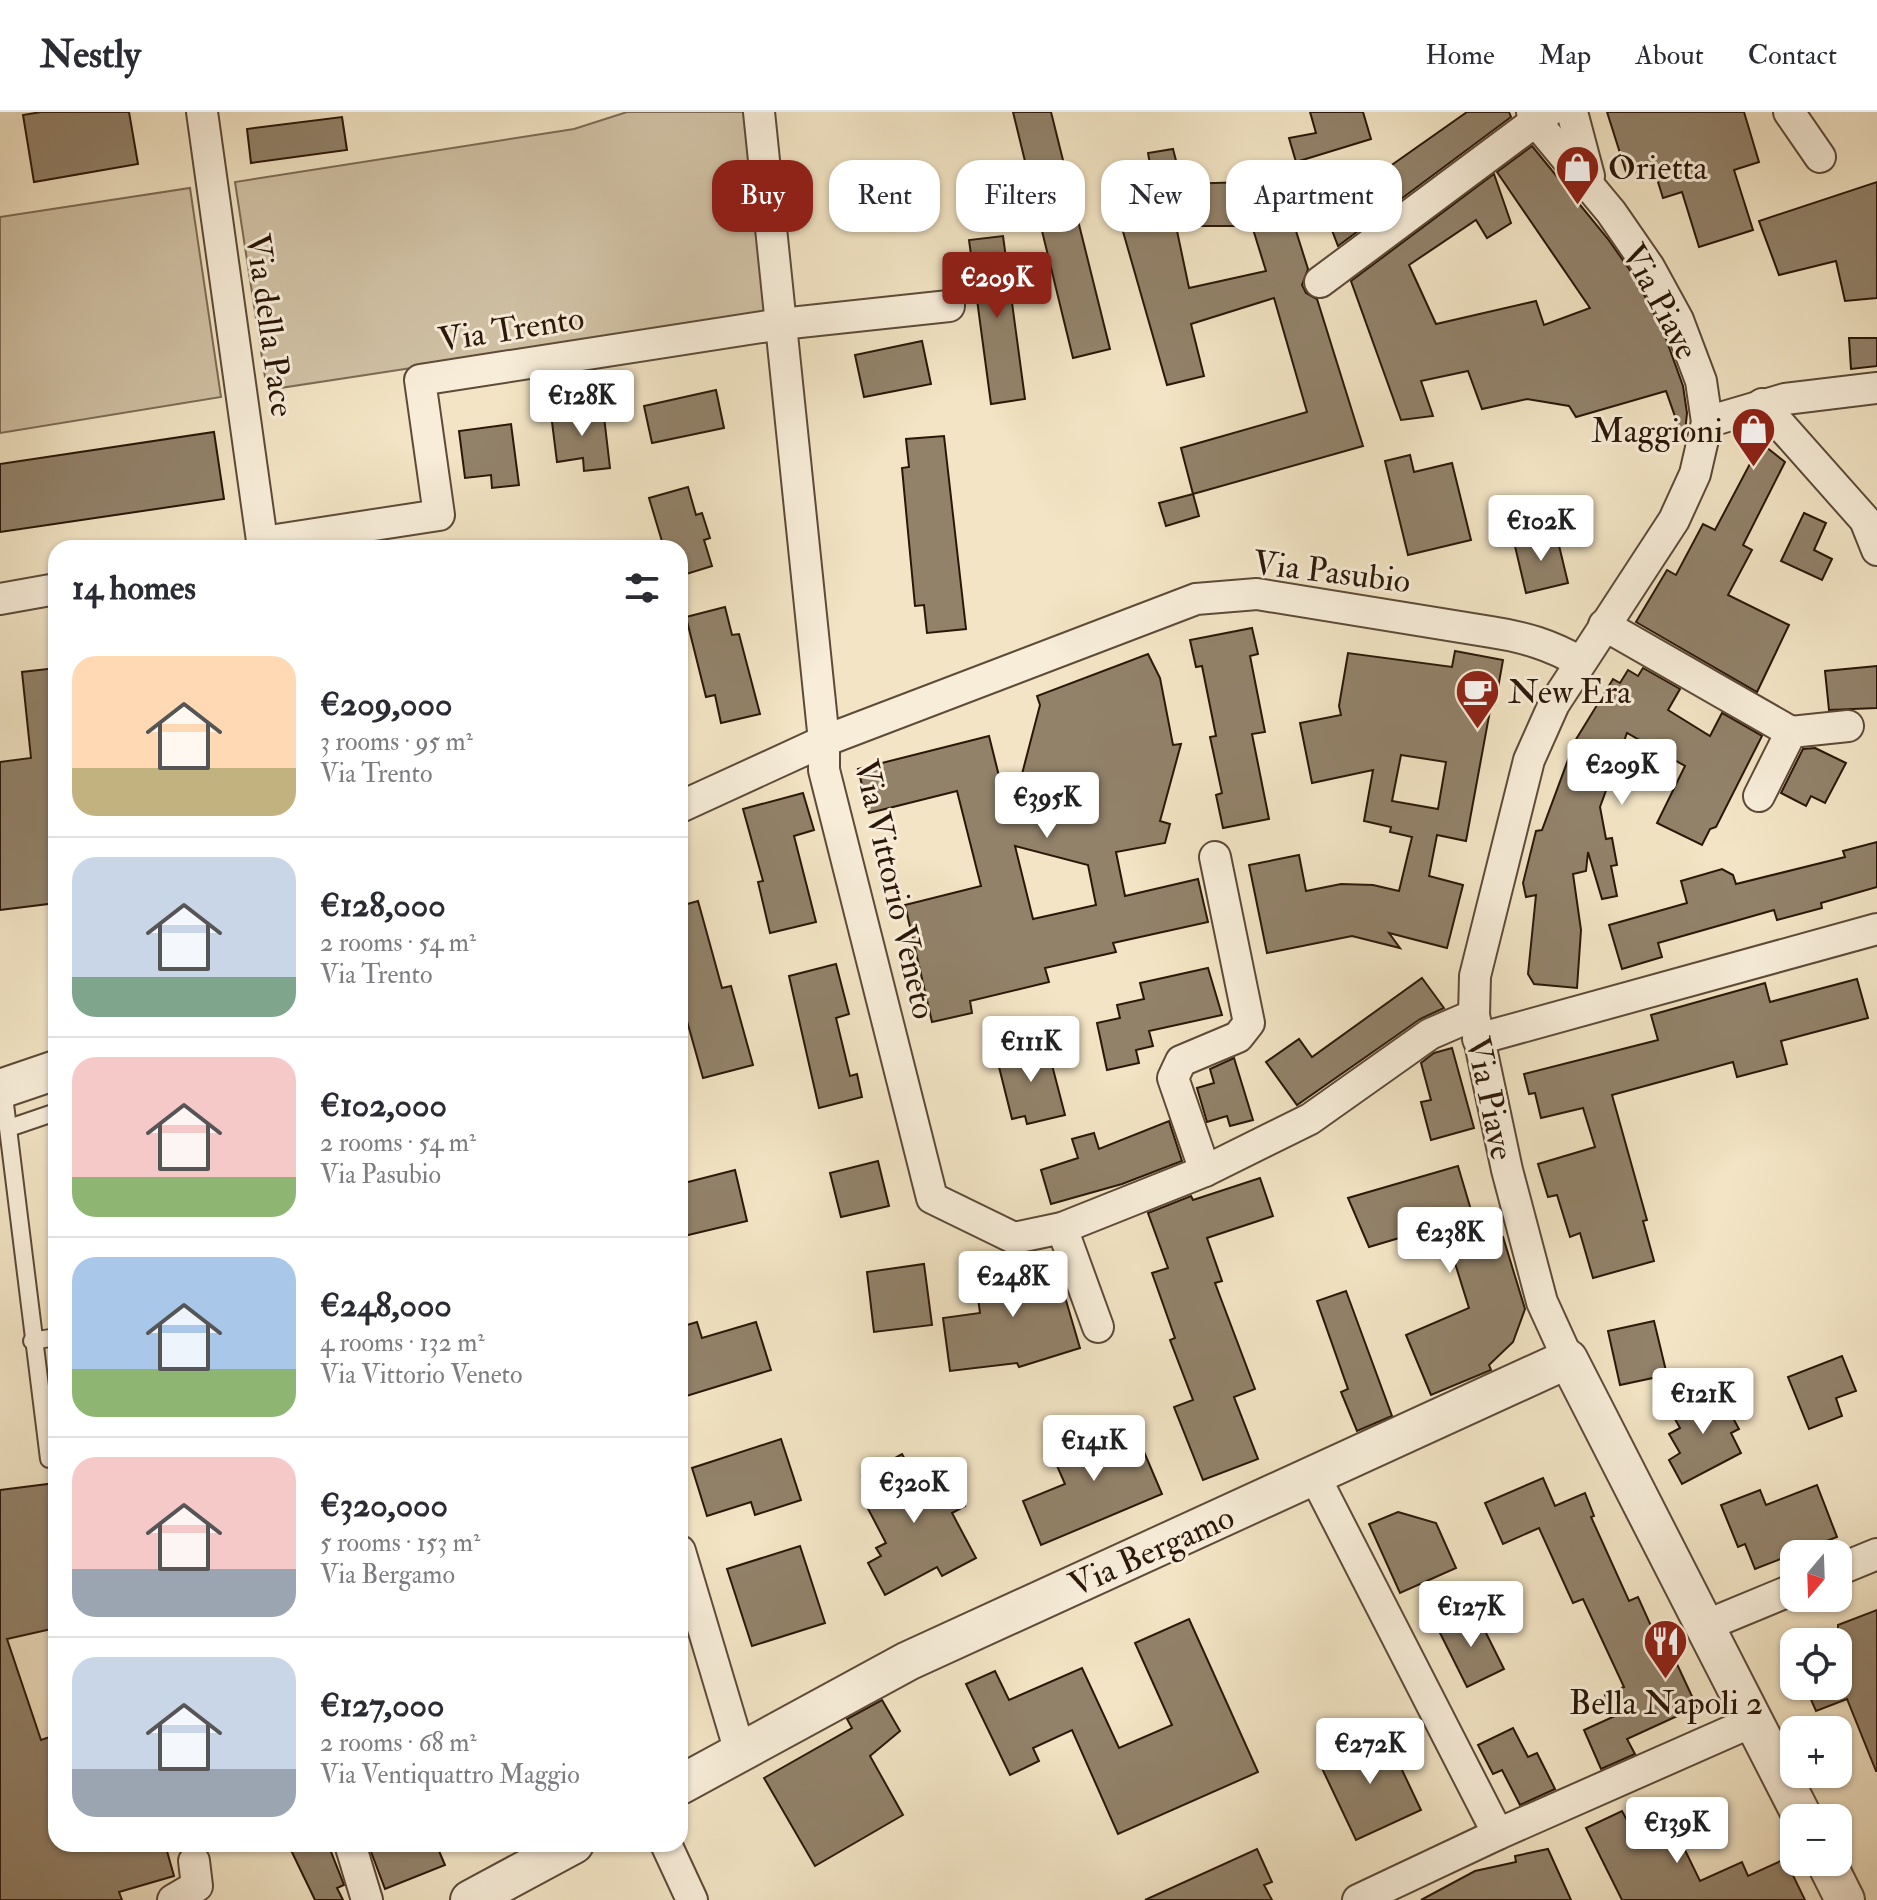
<!DOCTYPE html>
<html lang="en">
<head>
<meta charset="utf-8">
<style>
  body { margin:0; font-family:"IM FELL Double Pica",serif; background:#f2f2f3; color:#2b2b33; height:100vh; display:flex; flex-direction:column; font-size:30px; white-space:nowrap }
  * { box-sizing:border-box; margin:0 }
  p { font-size:26px; color:#7c7c81 }
  .icon { flex:none; width:44px; height:44px; fill:none; stroke:currentColor; stroke-width:2; stroke-linecap:round; stroke-linejoin:round }
  .map { position:relative; flex:1; overflow:hidden }
  .side { position:absolute; left:48px; top:428px; width:640px; height:1312px; display:flex; flex-direction:column; background:#fff; border-radius:24px; box-shadow:0 2px 6px #0004 }
  .side>* { flex:none }
  .top-card { position:absolute; left:712px; top:48px; width:760px; height:72px; display:flex; gap:16px }
  .needle { width:52px; rotate:199deg }
  .buttons { position:absolute; left:1780px; top:1428px; display:grid; gap:16px }
  .buttons a { display:grid; place-items:center; width:72px; height:72px; border-radius:16px; background:#fff; box-shadow:0 2px 6px #0004; font-size:40px }
  .price { position:absolute; translate:-50% -68px; padding:0 18px; border-radius:8px; background:#fff; color:#222; font-size:26px; line-height:52px; filter:drop-shadow(0 2px 4px #0008) }
  .price::after { content:''; position:absolute; left:50%; top:48px; width:24px; height:18px; margin-left:-12px; background:inherit; clip-path:polygon(0 0,100% 0,50% 100%) }
  .price.active { background:#8f2418; color:#fff }
  ul { padding:0; list-style:none }
  li { display:flex; align-items:center; gap:24px; height:200px; padding:0 24px }
  li+li { border-top:2px solid #e1e1e2 }
  li span { display:grid; place-items:center; flex:none; width:224px; height:160px; border-radius:24px; color:#555 }
  li>.icon { margin-inline-start:auto }
  span .icon { width:96px; height:96px; fill:#fffc; stroke-width:1 }
  li b { font-size:34px }
  h2 { display:flex; justify-content:space-between; align-items:center; height:96px; padding:0 24px; font-size:34px }
  .tag { padding:0 28px; border-radius:24px; background:#fff; box-shadow:0 2px 6px #0004; font-size:28px; line-height:72px }
  .tag.active { background:#8f2418; color:#fff }
  header { display:flex; align-items:center; gap:48px; box-sizing:border-box; height:112px; padding:0 40px; background:#fff; border-bottom:2px solid #e1e1e2 }
  header strong { font-size:38px }
  nav { display:flex; gap:44px; margin-inline-start:auto; font-size:28px }
  .map>svg:first-child { display:block }
  .green { fill:#d0c1a4; stroke:#7e6c56; stroke-width:2 }
  .building { fill:#92826a; stroke:#2b1709; stroke-width:2; fill-rule:evenodd }
  .lines { fill:none; stroke-linecap:round; stroke-linejoin:round }
  .service-casing { stroke:#5d4a38; stroke-width:20 }
  .minor-casing { stroke:#5d4a38; stroke-width:34 }
  .tertiary-casing { stroke:#5d4a38; stroke-width:42 }
  .service { stroke:#f7edd9; stroke-width:16 }
  .minor { stroke:#f7edd9; stroke-width:30 }
  .tertiary { stroke:#f7edd9; stroke-width:38 }
  .labels { text-anchor:middle; stroke-width:6; stroke-linejoin:round; paint-order:stroke }
  .poi-label { font-size:34px; fill:#2b1709; stroke:#f7edd9; text-anchor:start }
  .street-label { font-size:34px; fill:#2b1709; stroke:#f7edd9 }
</style>
</head>
<body>
<header>
<strong>Nestly</strong>
<nav><a>Home</a><a>Map</a><a>About</a><a>Contact</a></nav>
</header>
<div class="map">
<svg width="1877" height="1788" viewBox="0 0 1877 1788">
  <rect width="100%" height="100%" fill="#f2e4c4"/>
  <filter id="stains"><feTurbulence type="fractalNoise" baseFrequency=".0025" numOctaves="4"/><feColorMatrix values="0 0 0 0 .2 0 0 0 0 .09 0 0 0 0 .02 0 0 0 .5 -.17"/></filter>
  <radialGradient id="worn" r=".72"><stop offset=".6" stop-color="#630" stop-opacity="0"/><stop offset="1" stop-color="#630" stop-opacity=".3"/></radialGradient>
  <g class="green">
    <path d="M627,0H745L766,202L267,278L235,70L574,17Z"/>
    <path d="M190,76L221,285L0,321V105Z"/>
  </g>
  <g class="building">
    <path d="M41,0H129L138,52L34,70L23,3Z"/>
    <path d="M1013,0H1051L1110,237L1073,246Z"/>
    <path d="M1310,0H1363L1371,27L1296,50L1289,26L1316,21Z"/>
    <path d="M1467,0H1509L1511,5L1338,134L1328,108L1296,119L1308,157L1302,173L1306,181L1317,187L1363,334L1193,382L1181,336L1307,300L1274,186L1191,212L1204,264L1167,273L1122,116L1160,108L1148,41L1173,37L1182,72L1280,69L1294,58L1332,95ZM1176,114H1252L1266,159L1189,176Z"/>
    <path d="M1607,0H1744L1759,50L1734,58L1753,118L1699,135L1682,80L1663,86L1653,54L1627,63Z"/>
    <path d="M342,5L347,38L251,51L247,17Z"/>
    <path d="M1532,34L1608,127L1634,164L1662,216L1683,274L1687,301L1684,330L1666,279L1576,305L1569,294L1527,287L1482,297L1468,259L1421,269L1433,304L1401,308L1351,169L1494,62L1511,111L1487,126L1476,108L1409,153L1436,212L1536,189L1544,213L1590,196L1497,60Z"/>
    <path d="M1877,70V186L1845,189L1836,149L1779,163L1759,109Z"/>
    <path d="M1003,124L1025,287L991,292L969,128Z"/>
    <path d="M1849,226H1877V254L1851,257Z"/>
    <path d="M922,229L931,272L864,285L855,243Z"/>
    <path d="M716,278L724,316L652,331L644,294Z"/>
    <path d="M603,296L610,356L584,359L583,346L557,350L551,302Z"/>
    <path d="M511,312L519,373L492,376L491,363L465,366L459,319Z"/>
    <path d="M214,320L224,387L0,420V352Z"/>
    <path d="M944,324L966,517L927,521L924,493L915,494L902,356L909,355L906,327Z"/>
    <path d="M1761,331L1785,350L1743,433L1752,438L1728,483L1789,513L1757,580L1636,510L1667,458L1676,463L1703,412L1715,418Z"/>
    <path d="M1410,343L1414,360L1452,351L1471,428L1408,443L1385,349Z"/>
    <path d="M688,375L696,403L702,401L710,426L704,428L712,454L680,464V436H664L649,386Z"/>
    <path d="M1193,382L1199,404L1166,414L1159,391Z"/>
    <path d="M1804,401L1826,411L1814,438L1832,447L1822,468L1781,449Z"/>
    <path d="M1556,421L1568,471L1526,481L1514,430Z"/>
    <path d="M725,495L732,523L739,522L760,602L721,611L715,583L706,585L686,505Z"/>
    <path d="M1252,516L1258,542L1250,544L1265,620L1252,622L1269,707L1223,716L1216,683L1222,681L1210,625L1216,624L1202,554L1196,555L1190,528Z"/>
    <path d="M1455,539L1503,548L1495,593H1491L1466,729L1437,723L1429,764L1463,773L1447,836L1389,821L1400,836L1352,824L1267,841L1249,753L1299,743L1306,779L1341,772L1373,773L1399,779L1412,725L1390,720L1391,715L1364,709L1373,658L1312,671L1300,611L1341,603L1339,594L1348,541L1452,555ZM1401,643L1446,650L1438,697L1392,689Z"/>
    <path d="M1148,542L1160,566L1173,633L1181,632L1160,709L1170,712L1165,731L1116,740L1125,784L1198,767L1208,810L1113,831L1116,840L1045,856L1049,870L970,889L972,901L932,910L905,793L981,774L957,679L869,701L858,657L989,624L1010,708L1040,593L1037,584ZM1015,734L1088,753L1096,793L1033,807Z"/>
    <path d="M1877,554V596L1829,598L1825,559Z"/>
    <path d="M56,556V791L0,798V650L31,646L22,560Z"/>
    <path d="M1643,556L1680,577L1668,598L1710,624L1722,601L1762,624L1716,715L1710,717L1702,733L1657,711L1685,654L1627,621L1600,695L1606,727L1612,726L1617,753L1611,754L1617,784L1602,787L1588,740L1586,759L1573,762L1581,818L1577,876L1534,872L1528,862L1536,783L1526,785L1523,771L1536,719L1542,718L1575,629L1613,567L1620,571L1628,558L1638,564Z"/>
    <path d="M1815,636L1846,651L1825,691L1811,684L1806,694L1781,681L1803,637Z"/>
    <path d="M803,681L814,718L794,724L816,810L770,821L758,770L763,769L743,697Z"/>
    <path d="M1877,730V775L1821,791L1822,796L1777,808L1774,798L1658,831L1662,845L1622,857L1609,813L1687,791L1681,769L1722,757L1733,763L1736,772L1845,745L1843,739Z"/>
    <path d="M698,789L722,876L731,874L753,953L703,966L680,884V794Z"/>
    <path d="M836,852L849,902L836,906L850,964L857,962L862,985L819,996L789,864Z"/>
    <path d="M1208,856L1222,903L1149,919L1153,934L1136,938L1139,951L1107,958L1097,911L1120,906L1117,893L1144,887L1140,871Z"/>
    <path d="M1422,866L1444,896L1420,907L1297,993L1266,950L1299,927L1312,945Z"/>
    <path d="M1857,867L1868,906L1781,929L1787,952L1737,965L1733,950L1612,983L1647,1108L1643,1109L1654,1149L1593,1166L1580,1121L1570,1125L1557,1083L1548,1085L1538,1052L1595,1035L1583,996L1541,1006L1535,981L1529,982L1524,962L1658,928L1651,903L1715,885L1765,871L1770,890Z"/>
    <path d="M1046,930L1065,1003L1027,1012L1025,1004L1012,1007L996,943Z"/>
    <path d="M1452,936L1474,1016L1431,1028L1421,990L1431,988L1421,951L1434,941Z"/>
    <path d="M1234,946L1253,1008L1230,1014L1227,1004L1207,1010L1197,976L1214,971L1210,957Z"/>
    <path d="M1169,1009L1182,1049L1122,1072L1051,1092L1041,1058L1078,1046L1072,1027L1094,1021L1099,1037Z"/>
    <path d="M878,1049L889,1094L841,1105L830,1061Z"/>
    <path d="M1458,1054L1481,1132L1503,1125L1525,1197L1513,1230L1489,1253L1491,1258L1431,1283L1406,1223L1469,1196L1443,1113L1369,1135L1348,1086Z"/>
    <path d="M735,1058L747,1109L680,1125V1072Z"/>
    <path d="M1260,1066L1273,1104L1207,1126L1222,1169L1215,1171L1255,1277L1234,1285L1258,1347L1203,1368L1174,1295L1193,1288L1170,1228L1175,1226L1152,1161L1168,1156L1148,1101L1191,1084L1193,1088Z"/>
    <path d="M1052,1141L1080,1236L1019,1255L1017,1251L950,1259L943,1206L980,1201L975,1163Z"/>
    <path d="M924,1152L932,1213L874,1220L867,1160Z"/>
    <path d="M1346,1179L1392,1304L1357,1319L1341,1280L1348,1277L1317,1189Z"/>
    <path d="M1654,1209L1667,1263L1620,1273L1608,1219Z"/>
    <path d="M697,1210L702,1226L756,1210L771,1258L680,1286V1215Z"/>
    <path d="M1842,1244L1856,1279L1836,1286L1842,1304L1809,1317L1788,1265Z"/>
    <path d="M1716,1275L1739,1317L1731,1321L1741,1341L1682,1372L1669,1348L1680,1341L1669,1322L1680,1316L1671,1300Z"/>
    <path d="M1130,1307L1162,1382L1041,1433L1023,1389L1065,1372L1051,1340Z"/>
    <path d="M781,1327L801,1388L755,1403L751,1390L707,1404L692,1356Z"/>
    <path d="M902,1342L921,1377L949,1362L965,1394L952,1401L976,1446L942,1464L937,1455L885,1483L868,1451L881,1444L876,1436L886,1431L864,1389L873,1385L862,1364Z"/>
    <path d="M1543,1366L1555,1394L1585,1381L1594,1404L1591,1405L1629,1489L1638,1485L1669,1554L1676,1550L1697,1595L1627,1627L1635,1642L1601,1657L1584,1618L1615,1604L1605,1583L1624,1575L1583,1487L1573,1491L1539,1416L1503,1432L1485,1391Z"/>
    <path d="M56,1371V1516L7,1527L41,1628L56,1623V1732H165L174,1764L119,1780L122,1788H0V1378Z"/>
    <path d="M1817,1373L1837,1425L1755,1457L1745,1432L1738,1435L1721,1393L1760,1378L1766,1393Z"/>
    <path d="M1398,1400L1436,1411L1456,1456L1400,1481L1369,1412Z"/>
    <path d="M800,1434L825,1511L752,1534L727,1457Z"/>
    <path d="M1877,1498V1659H1876L1847,1587L1816,1599L1805,1574H1838V1513Z"/>
    <path d="M1475,1499L1504,1557L1467,1575L1438,1517Z"/>
    <path d="M1189,1507L1258,1660L1118,1722L1072,1618L1033,1636L1039,1649L1010,1663L966,1572L995,1559L1009,1588L1082,1556L1119,1636L1172,1613L1135,1531Z"/>
    <path d="M882,1588L900,1619L870,1644L903,1703L815,1754L764,1666L852,1616L847,1607Z"/>
    <path d="M1513,1616L1528,1645L1537,1641L1555,1677L1520,1693L1502,1658L1493,1662L1478,1633Z"/>
    <path d="M1384,1620L1421,1698L1356,1728L1319,1650Z"/>
    <path d="M1663,1693L1700,1769L1742,1750L1748,1764L1785,1747L1805,1788H1622L1586,1716L1622,1699L1628,1710Z"/>
    <path d="M288,1732H328L344,1773L337,1776L343,1788H315Z"/>
    <path d="M383,1732H436L445,1753L385,1777L370,1737Z"/>
    <path d="M1257,1737L1272,1770L1264,1773L1272,1788H1145Z"/>
    <path d="M1548,1737L1571,1788H1421L1475,1759L1516,1750L1515,1744Z"/>
  </g>
  <g class="lines">
    <defs>
      <g id="service">
        <path d="M3,976L49,1347L56,1346"/>
        <path d="M9,1016L56,1000"/>
        <path d="M32,1229L56,1225"/>
      </g>
      <g id="minor">
        <path d="M202,0L263,436"/>
        <path d="M759,0L824,629V658L932,1086L1014,1126L1062,1116L1205,1059L1310,1007L1430,922L1474,903"/>
        <path d="M1532,0L1537,11L1611,100L1649,155L1678,208L1701,269L1707,310L1695,362L1674,408L1554,592L1529,648L1475,864L1474,903L1507,1058L1542,1190L1568,1247"/>
        <path d="M1572,0L1589,64"/>
        <path d="M1789,0L1820,45"/>
        <path d="M1320,170L1548,0"/>
        <path d="M1762,292L1865,408L1877,438"/>
        <path d="M1707,310L1785,287L1877,276"/>
        <path d="M263,430L439,403L420,268L781,212L949,194"/>
        <path d="M0,487L56,477"/>
        <path d="M1604,513L1791,620"/>
        <path d="M1759,684L1791,620L1848,614"/>
        <path d="M680,695L824,629L1196,487L1257,482L1491,520C1524,525 1551,533 1580,550"/>
        <path d="M1478,927L1877,817"/>
        <path d="M1205,1059L1173,966L1181,949L1238,925L1249,911L1215,745"/>
        <path d="M1062,1116L1098,1215"/>
        <path d="M1314,1363L1498,1722"/>
        <path d="M680,1439L740,1640"/>
        <path d="M1838,1458L1877,1442"/>
        <path d="M1707,1513L1794,1477"/>
        <path d="M350,1732L367,1788"/>
        <path d="M666,1732L692,1788"/>
        <path d="M173,1788L197,1774L194,1749"/>
        <path d="M1358,1788L1498,1722L1754,1609"/>
      </g>
      <g id="tertiary">
        <path d="M0,977L56,958"/>
        <path d="M680,1673L908,1549L1568,1247L1803,1706"/>
        <path d="M1826,1750L1845,1788"/>
        <path d="M470,1788L574,1732"/>
      </g>
    </defs>
    <use href="#service" class="service-casing"/>
    <use href="#minor" class="minor-casing"/>
    <use href="#tertiary" class="tertiary-casing"/>
    <use href="#service" class="service"/>
    <use href="#minor" class="minor"/>
    <use href="#tertiary" class="tertiary"/>
  </g>
  <defs>
    <symbol id="shop-pin" viewBox="-11 -11 22 30"><path d="M0 17L-7.5 6A9.5 9.5 0 1 1 7.5 6Z" fill="#8f2418" stroke="#f7edd9"/><path d="M-5-2.5h2.3a2.7 3.5 0 0 1 5.4 0H5L5.5 6h-11ZM-1.5-2.5h3a1.5 2.3 0 0 0-3 0Z" fill="#fff"/></symbol>
    <symbol id="cafe-pin" viewBox="-11 -11 22 30"><path d="M0 17L-7.5 6A9.5 9.5 0 1 1 7.5 6Z" fill="#8f2418" stroke="#f7edd9"/><path d="M-5.5-4.5H6V0H3Q3 3.5 0 3.5H-2.5Q-5.5 3.5-5.5 0ZM3-3.2v2h1.7v-2ZM-6 4.5H4V6H-6Z" fill="#fff"/></symbol>
    <symbol id="restaurant-pin" viewBox="-11 -11 22 30"><path d="M0 17L-7.5 6A9.5 9.5 0 1 1 7.5 6Z" fill="#8f2418" stroke="#f7edd9"/><path d="M-5-6h1v4h1v-4h1v4h1v-4h1v5L-1.5 .5V6h-2V.5L-5-1ZM5-6V6H3V1.5H1.5Q1.5-4 5-6Z" fill="#fff"/></symbol>
  </defs>
  <g fill-rule="evenodd">
    <use href="#shop-pin" x="1552" y="30" width="51" height="69"/>
    <use href="#shop-pin" x="1728" y="292" width="51" height="69"/>
    <use href="#cafe-pin" x="1452" y="554" width="51" height="69"/>
    <use href="#restaurant-pin" x="1640" y="1504" width="51" height="69"/>
  </g>
  <g class="labels">
    <g class="poi-label">
      <text x="1608" y="67">Orietta</text>
      <text x="1723" y="330" text-anchor="end">Maggioni</text>
      <text x="1508" y="591">New Era</text>
      <text x="1666" y="1602" text-anchor="middle">Bella Napoli 2</text>
    </g>
    <g class="street-label">
      <text transform="translate(1661 189) rotate(62)" y="12">Via Piave</text>
      <text transform="translate(271 213) rotate(82)" y="12">Via della Pace</text>
      <text transform="translate(511 216) rotate(-9)" y="12">Via Trento</text>
      <text transform="translate(1332 459) rotate(7)" y="12">Via Pasubio</text>
      <text transform="translate(896 777) rotate(77)" y="12">Via Vittorio Veneto</text>
      <text transform="translate(1491 986) rotate(78)" y="12">Via Piave</text>
      <text transform="translate(1151 1438) rotate(-24)" y="12">Via Bergamo</text>
    </g>
  </g>
  <rect width="100%" height="100%" filter="url(#stains)"/>
  <rect width="100%" height="100%" fill="url(#worn)"/>
</svg>
<div class="buttons">
<a><svg class="needle" viewBox="-14 -14 28 28"><path d="M0-13l5 13h-10z" fill="#e53935"/><path d="M0 13l5-13h-10z" fill="#7c7c81"/></svg></a>
<a><svg class="icon" aria-label="locate" viewBox="0 0 24 24"><circle cx="12" cy="12" r="6"/><path d="M12 2v4M12 18v4M2 12h4M18 12h4"/></svg></a>
<a>+</a>
<a>−</a>
</div>
<b class="price active" style="left:997px;top:208px">€209K</b>
<b class="price" style="left:582px;top:326px">€128K</b>
<b class="price" style="left:1541px;top:451px">€102K</b>
<b class="price" style="left:1622px;top:695px">€209K</b>
<b class="price" style="left:1047px;top:728px">€395K</b>
<b class="price" style="left:1031px;top:972px">€111K</b>
<b class="price" style="left:1450px;top:1163px">€238K</b>
<b class="price" style="left:1013px;top:1207px">€248K</b>
<b class="price" style="left:1703px;top:1324px">€121K</b>
<b class="price" style="left:1094px;top:1371px">€141K</b>
<b class="price" style="left:914px;top:1413px">€320K</b>
<b class="price" style="left:1471px;top:1537px">€127K</b>
<b class="price" style="left:1370px;top:1674px">€272K</b>
<b class="price" style="left:1677px;top:1753px">€139K</b>
<div class="top-card">
<a class="tag active">Buy</a>
<a class="tag">Rent</a>
<a class="tag">Filters</a>
<a class="tag">New</a>
<a class="tag">Apartment</a>
</div>
<section class="side">
<h2>14 homes<svg class="icon" aria-label="filters" viewBox="0 0 24 24"><path d="M4 7h16M4 17h16"/><circle cx="9" cy="7" r="2"/><circle cx="15" cy="17" r="2"/></svg></h2>
<ul>
<li><span style="background:linear-gradient(#ffd9b3 70%,#c2b280 0)"><svg class="icon" aria-label="home" viewBox="0 0 24 24"><path d="M3 11l9-7 9 7M6 9v11h12V9"/></svg></span><div><b>€209,000</b><p>3 rooms · 95 m²</p><p>Via Trento</p></div></li>
<li><span style="background:linear-gradient(#c9d6e8 75%,#7fa58c 0)"><svg class="icon" aria-label="home" viewBox="0 0 24 24"><path d="M3 11l9-7 9 7M6 9v11h12V9"/></svg></span><div><b>€128,000</b><p>2 rooms · 54 m²</p><p>Via Trento</p></div></li>
<li><span style="background:linear-gradient(#f6c9c9 75%,#8fb573 0)"><svg class="icon" aria-label="home" viewBox="0 0 24 24"><path d="M3 11l9-7 9 7M6 9v11h12V9"/></svg></span><div><b>€102,000</b><p>2 rooms · 54 m²</p><p>Via Pasubio</p></div></li>
<li><span style="background:linear-gradient(#a9c7e8 70%,#8fb573 0)"><svg class="icon" aria-label="home" viewBox="0 0 24 24"><path d="M3 11l9-7 9 7M6 9v11h12V9"/></svg></span><div><b>€248,000</b><p>4 rooms · 132 m²</p><p>Via Vittorio Veneto</p></div></li>
<li><span style="background:linear-gradient(#f6c9c9 70%,#9aa5b1 0)"><svg class="icon" aria-label="home" viewBox="0 0 24 24"><path d="M3 11l9-7 9 7M6 9v11h12V9"/></svg></span><div><b>€320,000</b><p>5 rooms · 153 m²</p><p>Via Bergamo</p></div></li>
<li><span style="background:linear-gradient(#c9d6e8 70%,#9aa5b1 0)"><svg class="icon" aria-label="home" viewBox="0 0 24 24"><path d="M3 11l9-7 9 7M6 9v11h12V9"/></svg></span><div><b>€127,000</b><p>2 rooms · 68 m²</p><p>Via Ventiquattro Maggio</p></div></li>
</ul>
</section>
</div>
</body>
</html>
